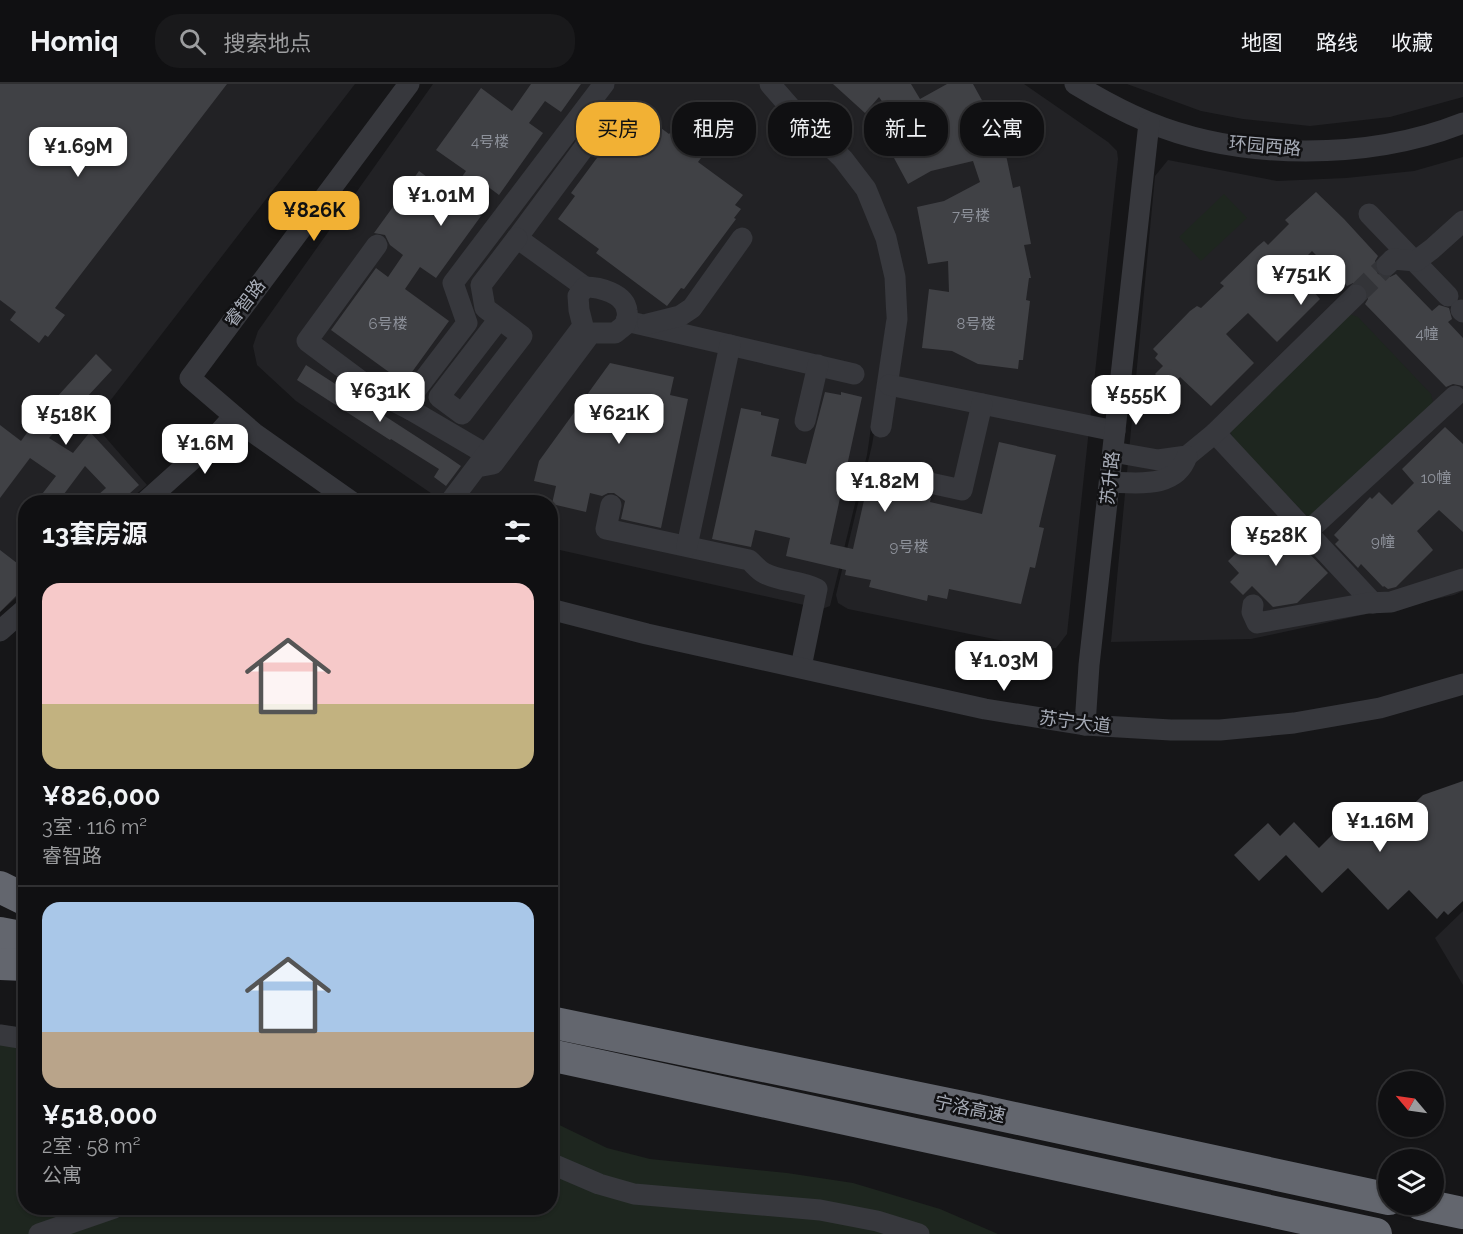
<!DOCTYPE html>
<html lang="zh">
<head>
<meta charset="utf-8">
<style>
  body { margin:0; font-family:Raleway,"Noto Sans SC",sans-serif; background:#19191b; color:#f1f3f6; height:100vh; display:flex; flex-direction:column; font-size:22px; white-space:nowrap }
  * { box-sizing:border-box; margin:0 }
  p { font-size:20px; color:#9c9d9f }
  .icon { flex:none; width:33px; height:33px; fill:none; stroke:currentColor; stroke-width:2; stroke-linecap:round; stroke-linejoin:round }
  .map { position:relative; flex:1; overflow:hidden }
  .side { position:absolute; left:18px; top:411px; width:540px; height:720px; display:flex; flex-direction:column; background:#101012; border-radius:24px; box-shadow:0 2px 4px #0004,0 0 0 2px #303032 }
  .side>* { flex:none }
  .guide { position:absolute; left:576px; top:18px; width:570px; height:54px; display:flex; gap:12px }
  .needle { width:39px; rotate:299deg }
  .buttons { position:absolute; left:1378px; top:987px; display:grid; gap:12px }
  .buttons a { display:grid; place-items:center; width:66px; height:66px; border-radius:50%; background:#101012; box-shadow:0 2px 4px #0004,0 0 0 2px #303032; font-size:30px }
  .price { position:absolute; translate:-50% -51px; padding:0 14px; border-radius:12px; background:#fff; color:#222; font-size:20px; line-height:39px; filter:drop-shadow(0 2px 3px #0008) }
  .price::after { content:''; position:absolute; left:50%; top:36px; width:18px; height:14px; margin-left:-9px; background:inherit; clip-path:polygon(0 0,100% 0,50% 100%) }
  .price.active { background:#f2b134; color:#111 }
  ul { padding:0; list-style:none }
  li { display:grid; align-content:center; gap:12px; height:318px; padding:0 24px }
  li+li { border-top:2px solid #303032 }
  li span { display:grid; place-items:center; height:186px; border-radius:18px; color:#555 }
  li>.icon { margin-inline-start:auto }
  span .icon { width:108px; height:108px; fill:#fffc; stroke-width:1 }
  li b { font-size:26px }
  h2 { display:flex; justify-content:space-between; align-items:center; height:72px; padding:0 24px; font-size:26px }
  .chip { padding:0 21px; border-radius:24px; background:#101012; box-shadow:0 2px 4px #0004,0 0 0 2px #303032; font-size:21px; line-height:54px }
  .chip.active { background:#f2b134; color:#111 }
  header { display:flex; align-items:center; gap:36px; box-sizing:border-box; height:84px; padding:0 30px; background:#101012; border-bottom:2px solid #303032 }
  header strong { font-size:28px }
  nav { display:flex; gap:33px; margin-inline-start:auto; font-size:21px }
  .search { width:420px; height:54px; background:#19191b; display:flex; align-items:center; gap:15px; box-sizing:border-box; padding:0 21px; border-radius:24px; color:#9c9d9f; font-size:22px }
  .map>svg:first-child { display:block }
  .built { fill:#222225 }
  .green { fill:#1e261f }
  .building { fill:#404145 }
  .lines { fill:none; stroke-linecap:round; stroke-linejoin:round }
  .minor-tunnel { stroke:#333438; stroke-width:21; stroke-dasharray:21 10; stroke-linecap:butt }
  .minor { stroke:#37383d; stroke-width:21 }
  .highway { stroke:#63666e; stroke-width:32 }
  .labels { text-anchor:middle; stroke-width:5; stroke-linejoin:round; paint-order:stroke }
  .number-label { font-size:15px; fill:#8e929b }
  .street-label { font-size:18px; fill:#a8adb8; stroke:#111113 }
</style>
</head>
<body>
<header>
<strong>Homiq</strong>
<div class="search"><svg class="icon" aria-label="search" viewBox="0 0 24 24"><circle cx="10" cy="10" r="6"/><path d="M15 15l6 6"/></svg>搜索地点</div>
<nav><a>地图</a><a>路线</a><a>收藏</a></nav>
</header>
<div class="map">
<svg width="1463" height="1150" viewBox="0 0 1463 1150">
  <rect width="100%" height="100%" fill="#161618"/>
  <g class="built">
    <path d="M0,0H355L93,339L147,401L127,418H26L25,506L0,528Z"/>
    <path d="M433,0H764L860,106L886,185V241L867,371L830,522L822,525L551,464L550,418H444L296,317L257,281L253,262L258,247Z"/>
    <path d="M767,0H1024L1108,58L1117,67L1118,75L1067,550L1056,564H1038L848,525L838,519L836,511L872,361L880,313L890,195L860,104Z"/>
    <path d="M1127,0H1463V13L1390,33L1310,42L1243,35L1201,27Z"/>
    <path d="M1463,73V507L1454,511L1251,555L1111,558L1155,92L1168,76L1277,97L1346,94L1414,87Z"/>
    <path d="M1463,827V901L1435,854Z"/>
  </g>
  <g class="green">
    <path d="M1224,110L1247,134L1201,177L1179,153Z"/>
    <path d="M1349,230L1358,233L1431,310L1433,319L1313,433H1308L1233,356L1230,346Z"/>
    <path d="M0,941L25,944L26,1124H550L551,1037L607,1064L650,1075L787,1089L853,1099L940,1125L998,1150H0Z"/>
  </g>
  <g class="building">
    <path d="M0,0H227L55,224L65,231L48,253L45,251L39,259L10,236L16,228L0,216Z"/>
    <path d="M531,0H581L561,28L545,17L529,39L543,49L499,111L483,99L466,122L481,132L436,194L420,183L405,205L449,237L404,299L331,246L376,184L388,193L403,171L390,161L385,151L374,149L419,87L450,110L466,87L436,66L481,4L512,27Z"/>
    <path d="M833,0H911L920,15L947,0H973L1000,49L994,52L1004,72L1006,71L1013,104L1020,102L1031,160L1024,161L1031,194H1029L1026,216L1030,217L1023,276H1019L1018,285L978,280L952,267L922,264L929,205L949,208L948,177L928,180L917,123L944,117L980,98L973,77L931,87L908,100L880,48L897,39L879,13L865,29Z"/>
    <path d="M634,24L669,50L671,48L680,54L701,74L698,78L743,111L735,121L741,125L734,134L736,135L684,205L681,204L667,222L596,169L599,165L558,135L575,112L571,109Z"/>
    <path d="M1316,108L1344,135L1378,172L1375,177V184L1378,190L1390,193L1396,190L1432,227L1439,221L1449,224L1452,235L1448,238L1463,254V302L1453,300L1446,303L1365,220L1368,215V208L1365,202L1353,199L1347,202L1312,167L1294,185L1320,215L1277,258L1248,229L1226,250L1254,279L1211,322L1180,293L1169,304L1155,290L1163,282L1155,274L1158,270L1153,265L1190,227L1197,222L1201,224L1224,202L1220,199L1258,162L1264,157L1268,161L1289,140L1285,136Z"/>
    <path d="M96,270L112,286L49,354L73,369L90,348L139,401L120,418H90L106,404L85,382L58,418H36L56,392L30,374L0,414V341L21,357L37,335Z"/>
    <path d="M610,279L674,293L670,311L688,315L661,444L621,435L625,417L614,409H608L602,412L590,409L586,428L552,420L556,402L534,397L539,377Z"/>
    <path d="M306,281L448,373L461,382L446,402L434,393L439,385L391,355L390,356L297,296Z"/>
    <path d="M825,308L841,311V308L862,313L830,460L853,465L867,403L909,413V409L931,414L930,418L982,430L999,358L1056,371L1039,443L1044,444L1035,484L1030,483L1021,520L949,505L947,515L928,511L927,517L869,503L871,496L845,491L846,486L786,472L790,454L755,446L751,463L712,455L741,324L761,328V331L779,335L771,372L806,380Z"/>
    <path d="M1445,343L1463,360V448L1439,426L1417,447L1433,466L1396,503L1388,505L1384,502L1383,503L1361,480L1358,484L1335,460L1339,456L1334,451L1370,413L1372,415L1379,408L1392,421L1414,399L1402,385Z"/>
    <path d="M1274,433L1328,489L1297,519L1273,523L1252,502L1243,511L1230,498L1239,489L1228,477Z"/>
    <path d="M0,466L26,486V512L18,514L16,512L0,528Z"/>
    <path d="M1463,697V817L1448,831L1444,827L1437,835L1409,806L1388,826L1348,784L1322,809L1286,771L1259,797L1234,771L1268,739L1280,752L1294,738L1319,764L1359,724L1384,749L1423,711Z"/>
  </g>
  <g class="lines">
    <path class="minor-tunnel" d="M1356,211L1387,181"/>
    <g class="minor">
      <path d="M770,0L790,23L843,75L866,105L886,154L895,193L897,235L881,343"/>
      <path d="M1075,0C1098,14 1124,28 1148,38C1242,77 1370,76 1463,39"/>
      <path d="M1369,130L1448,212"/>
      <path d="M377,161L307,257L374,307L411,326"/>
      <path d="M1387,181L1393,175L1416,177L1432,165L1463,137"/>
      <path d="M585,203L517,154L586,61"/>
      <path d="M1461,226L1463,228"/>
      <path d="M499,235L439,313L462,330L522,252L485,224L481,201L517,154"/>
      <path d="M626,237L854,290"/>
      <path d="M648,240L680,232L692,224L742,154"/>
      <path d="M889,301L1115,347"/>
      <path d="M805,337L818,281"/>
      <path d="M1215,349L1373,519"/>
      <path d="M1113,368L1158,376L1187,372L1215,349L1356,211"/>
      <path d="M486,370L411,326L409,315L467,239L453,199L604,0"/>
      <path d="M898,392L962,406L982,320"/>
      <path d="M1110,398C1138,399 1176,405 1187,372"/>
      <path d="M145,418L204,365L234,332"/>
      <path d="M352,418L254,349L190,294L409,0"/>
      <path d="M450,418L583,242L579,226L578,212L585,203C599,203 625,209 627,227C628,231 626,238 625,241L615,249H591L493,380L477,383"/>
      <path d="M611,421L606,445L749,476C754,480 758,486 764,489C780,498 800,496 817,505L801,583"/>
      <path d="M1307,448L1455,312"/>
      <path d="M687,462L730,261"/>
      <path d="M1253,521L1252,528L1257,539L1368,519L1391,518L1463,495"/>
      <path d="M550,525L647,550L985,625L1085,641L1171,646H1220L1294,639L1380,624L1463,600"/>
      <path d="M0,547L26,524"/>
      <path d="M1085,641L1089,581L1149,39"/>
      <path d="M0,951L26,955"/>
      <path d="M550,1079L599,1100L634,1110L820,1126L877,1137L919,1150"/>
      <path d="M39,1150L114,1124"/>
    </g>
    <g class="highway">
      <path d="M0,803L26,816"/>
      <path d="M0,849L26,854"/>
      <path d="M0,880L26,881"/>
      <path d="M550,938L977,1026L1389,1115"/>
      <path d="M550,971L1376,1150"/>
      <path d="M1420,1120L1463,1129"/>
    </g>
  </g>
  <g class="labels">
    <g class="number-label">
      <text x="490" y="63">4号楼</text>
      <text x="971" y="137">7号楼</text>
      <text x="388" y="245">6号楼</text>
      <text x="976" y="245">8号楼</text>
      <text x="1427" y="255">4幢</text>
      <text x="1436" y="399">10幢</text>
      <text x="1383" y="463">9幢</text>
      <text x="909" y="468">9号楼</text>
    </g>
    <g class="street-label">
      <text transform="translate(1265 62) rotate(5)" y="6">环园西路</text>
      <text transform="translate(245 219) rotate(-53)" y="6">睿智路</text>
      <text transform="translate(1110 394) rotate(-84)" y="6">苏升路</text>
      <text transform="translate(1075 638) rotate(7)" y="6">苏宁大道</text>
      <text transform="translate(970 1025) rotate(12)" y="6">宁洛高速</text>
    </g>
  </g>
</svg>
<div class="buttons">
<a><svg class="needle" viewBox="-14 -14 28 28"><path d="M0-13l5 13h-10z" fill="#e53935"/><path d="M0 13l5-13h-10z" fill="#9c9d9f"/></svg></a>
<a><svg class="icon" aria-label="layers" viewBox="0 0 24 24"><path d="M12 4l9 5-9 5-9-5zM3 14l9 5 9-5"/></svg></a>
</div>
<b class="price" style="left:78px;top:94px">¥1.69M</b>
<b class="price" style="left:441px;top:143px">¥1.01M</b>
<b class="price active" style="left:314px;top:158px">¥826K</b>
<b class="price" style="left:1301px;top:222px">¥751K</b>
<b class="price" style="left:380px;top:339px">¥631K</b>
<b class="price" style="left:1136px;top:342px">¥555K</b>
<b class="price" style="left:619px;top:361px">¥621K</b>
<b class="price" style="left:66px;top:362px">¥518K</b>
<b class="price" style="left:205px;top:391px">¥1.6M</b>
<b class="price" style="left:885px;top:429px">¥1.82M</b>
<b class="price" style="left:1276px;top:483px">¥528K</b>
<b class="price" style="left:1004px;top:608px">¥1.03M</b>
<b class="price" style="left:1380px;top:769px">¥1.16M</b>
<div class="guide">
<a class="chip active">买房</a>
<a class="chip">租房</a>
<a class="chip">筛选</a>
<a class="chip">新上</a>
<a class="chip">公寓</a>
</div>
<section class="side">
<h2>13套房源<svg class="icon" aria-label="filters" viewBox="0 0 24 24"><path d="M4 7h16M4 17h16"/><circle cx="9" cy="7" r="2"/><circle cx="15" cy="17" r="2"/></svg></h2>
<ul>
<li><span style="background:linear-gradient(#f6c9c9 65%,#c2b280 0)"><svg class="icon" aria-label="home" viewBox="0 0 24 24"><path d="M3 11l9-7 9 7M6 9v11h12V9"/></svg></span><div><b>¥826,000</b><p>3室 · 116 m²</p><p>睿智路</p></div></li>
<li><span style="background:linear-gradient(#a9c7e8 70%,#b9a48a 0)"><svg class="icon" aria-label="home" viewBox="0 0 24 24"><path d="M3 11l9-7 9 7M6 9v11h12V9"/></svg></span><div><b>¥518,000</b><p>2室 · 58 m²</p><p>公寓</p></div></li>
</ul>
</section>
</div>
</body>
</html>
